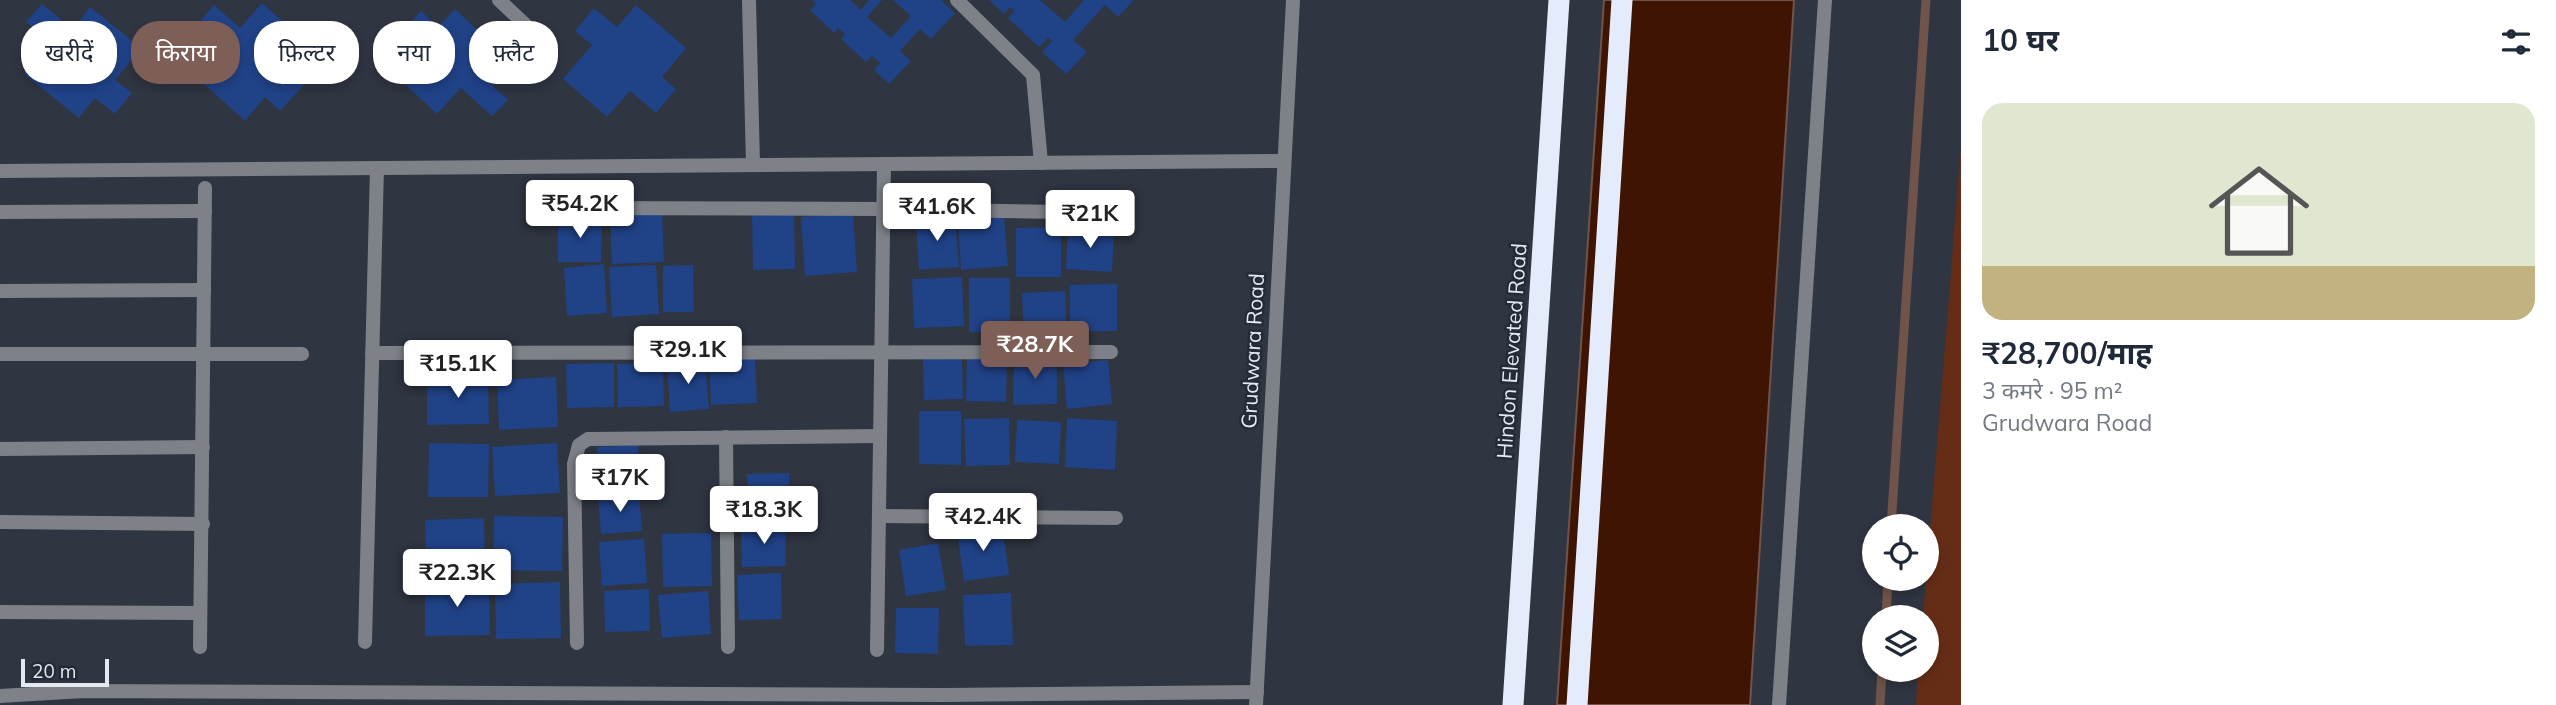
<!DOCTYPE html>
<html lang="hi">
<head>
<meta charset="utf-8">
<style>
  body { margin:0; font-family:Mulish,"Noto Sans Devanagari",sans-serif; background:#f6f6f7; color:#1f2937; height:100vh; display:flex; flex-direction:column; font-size:26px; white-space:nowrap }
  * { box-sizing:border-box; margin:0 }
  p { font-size:23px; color:#747a83 }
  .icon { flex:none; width:38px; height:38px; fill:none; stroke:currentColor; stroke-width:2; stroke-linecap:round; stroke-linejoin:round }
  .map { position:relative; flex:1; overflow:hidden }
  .sheet { display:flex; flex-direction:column; background:#fff; width:595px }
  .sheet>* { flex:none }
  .hud { position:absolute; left:21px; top:21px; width:665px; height:63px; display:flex; gap:14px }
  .buttons { position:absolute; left:1862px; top:514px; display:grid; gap:14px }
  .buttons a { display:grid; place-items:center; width:77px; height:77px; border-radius:50%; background:#fff; box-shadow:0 4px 10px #0003; font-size:35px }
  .scale { position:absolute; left:21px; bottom:18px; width:88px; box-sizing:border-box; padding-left:7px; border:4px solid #e4e8f0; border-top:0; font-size:19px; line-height:24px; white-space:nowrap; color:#e4e8f0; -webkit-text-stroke:5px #252b36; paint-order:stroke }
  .price { position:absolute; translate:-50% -60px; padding:0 16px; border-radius:7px; background:#fff; color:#222; font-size:23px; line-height:46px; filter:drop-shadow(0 2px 4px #0008) }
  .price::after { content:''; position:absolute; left:50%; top:42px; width:21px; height:16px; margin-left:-10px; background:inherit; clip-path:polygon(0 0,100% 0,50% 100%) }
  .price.active { background:#7e5f58; color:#fff }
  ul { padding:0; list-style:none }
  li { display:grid; align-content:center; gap:14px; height:371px; padding:0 21px }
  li+li { border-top:2px solid #e0e1e3 }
  li span { display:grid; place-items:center; height:217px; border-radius:21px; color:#555 }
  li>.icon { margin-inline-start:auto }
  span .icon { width:126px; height:126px; fill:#fffc; stroke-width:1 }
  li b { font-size:30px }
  h2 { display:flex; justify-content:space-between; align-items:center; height:84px; padding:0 21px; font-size:30px }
  .chip { padding:0 24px; border-radius:28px; background:#fff; box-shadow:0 4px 10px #0003; font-size:24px; line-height:63px }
  .chip.active { background:#7e5f58; color:#fff }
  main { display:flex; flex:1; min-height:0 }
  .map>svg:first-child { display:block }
  .green { fill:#662d16 }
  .water { fill:#3f1402; stroke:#705449; stroke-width:2 }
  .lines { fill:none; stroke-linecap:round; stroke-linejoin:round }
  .stream { stroke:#705449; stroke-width:9 }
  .building { fill:#204287 }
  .service { stroke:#7e8288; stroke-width:14 }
  .minor { stroke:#7e8288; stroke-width:14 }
  .tertiary { stroke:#7e8288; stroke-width:14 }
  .motorway { stroke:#e4ecfb; stroke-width:21 }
  .labels { text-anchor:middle; stroke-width:5; stroke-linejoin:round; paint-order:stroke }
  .street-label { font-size:21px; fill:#e4e8f0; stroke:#252b36 }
</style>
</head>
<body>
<main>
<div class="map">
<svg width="1961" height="705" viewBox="0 0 1961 705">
  <rect width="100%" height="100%" fill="#2f3541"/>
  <path class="green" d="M1961,148V705H1916L1918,670H1927V618H1923Z"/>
  <path class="water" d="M1604,0H1794L1750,705H1557Z"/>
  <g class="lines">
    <g class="stream">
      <path d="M1891,527L1926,0"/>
      <path d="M1886,618L1888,579"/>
      <path d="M1880,705L1882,670"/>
    </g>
  </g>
  <g class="building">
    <path d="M812,0H850L861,10L869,0H882L867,17L891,38L911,16L893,0H941L955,13L931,39L920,29L900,51L911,61L889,84L874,70L880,63L872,56L866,62L841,39L845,34L838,28L834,33L810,10L816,4Z"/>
    <path d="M989,0H1040L1065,22L1084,0H1134L1118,17L1105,5L1073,40L1087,52L1066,74L1042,52L1052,41L1048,38L1039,47L1008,18L1015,11L1010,7L1004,14Z"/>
    <path d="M262,3L315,50L293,75L304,85L280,111L265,97L245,121L193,74L218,47L195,27L214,5L240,28Z"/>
    <path d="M42,4L73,29L90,7L141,48L115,80L132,93L115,114L95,98L79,118L24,74L50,41L26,22Z"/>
    <path d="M636,5L686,48L662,77L676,89L656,113L630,91L607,117L563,79L592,45L575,31L594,8L617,27Z"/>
    <path d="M455,9L507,58L486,80L508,100L492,116L461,88L437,114L393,73L425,39L409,24L421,11L438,27Z"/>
    <path d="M662,211L664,262L612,264L610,213Z"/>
    <path d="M794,212L795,269L753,270L752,213Z"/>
    <path d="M853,213L857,272L805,276L801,217Z"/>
    <path d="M955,217L959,267L919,270L916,219Z"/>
    <path d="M1004,217L1008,266L961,270L958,220Z"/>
    <path d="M558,218H602L601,262H558Z"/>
    <path d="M1061,227V277H1016V228Z"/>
    <path d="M1068,228L1114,230L1112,272L1066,269Z"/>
    <path d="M604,264L607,313L567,316L564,268Z"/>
    <path d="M656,265L659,314L612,317L609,267Z"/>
    <path d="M693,265L694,312H663V266Z"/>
    <path d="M962,277L964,326L914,328L912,279Z"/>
    <path d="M969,278H1010V331L969,332Z"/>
    <path d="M1117,284V331H1070V285Z"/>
    <path d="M1065,291L1067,336L1024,339L1022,293Z"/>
    <path d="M755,356L757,403L711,405L709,358Z"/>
    <path d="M1014,357H1057V404L1013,405Z"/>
    <path d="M962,358L963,399L924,400L923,359Z"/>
    <path d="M705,359L709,409L670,412L667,362Z"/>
    <path d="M967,359L1007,360L1006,402L966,401Z"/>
    <path d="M1108,360L1112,404L1067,409L1063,364Z"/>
    <path d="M614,363V407L567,408L566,364Z"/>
    <path d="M663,363L664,406L618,407L617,364Z"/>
    <path d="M488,375L489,424L427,425V377Z"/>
    <path d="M556,377L558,427L499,430L497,380Z"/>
    <path d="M919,411H961V465L919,464Z"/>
    <path d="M1009,418L1010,465L966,466L964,419Z"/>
    <path d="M1067,418L1117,421L1115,470L1065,467Z"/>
    <path d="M1017,420L1061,422L1059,464L1015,462Z"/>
    <path d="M429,443L489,444L488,497H428Z"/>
    <path d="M557,443L560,493L495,496L492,447Z"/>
    <path d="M638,445L640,487L599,489L597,447Z"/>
    <path d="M789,473L790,517L748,519L747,474Z"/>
    <path d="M639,493L642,531L601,534L598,496Z"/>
    <path d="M494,516L563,517L562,571L493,570Z"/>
    <path d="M484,518L485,566L426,568L425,520Z"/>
    <path d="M1002,524L1009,575L964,581L957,531Z"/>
    <path d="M785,525L786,566L742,567L741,526Z"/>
    <path d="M711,533L712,586L663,587L662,534Z"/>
    <path d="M644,539L647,583L602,586L599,542Z"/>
    <path d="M938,543L946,590L906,596L899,550Z"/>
    <path d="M781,573L782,619L739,620L737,575Z"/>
    <path d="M489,582L490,635L425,636V583Z"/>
    <path d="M560,582L561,638L496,639L495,584Z"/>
    <path d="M649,589L650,631L605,632L604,591Z"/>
    <path d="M708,591L711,634L662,638L658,595Z"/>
    <path d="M1011,593L1013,645L965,646L963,595Z"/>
    <path d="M896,608H939L938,654L895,653Z"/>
  </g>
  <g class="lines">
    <g class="service">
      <path d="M499,0L548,46"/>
      <path d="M957,0L1033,75L1041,163"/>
    </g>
    <g class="minor">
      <path d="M749,0L753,165"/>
      <path d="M566,208L883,209L1117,213"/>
      <path d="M0,212L205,211"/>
      <path d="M0,291L204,290"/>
      <path d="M372,353L1111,352"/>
      <path d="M0,354H302"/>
      <path d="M726,437L728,647"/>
      <path d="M0,449L203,447"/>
      <path d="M879,516L1116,518"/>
      <path d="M0,522L203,524"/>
      <path d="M0,612L200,613"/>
      <path d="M365,642L377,168"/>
      <path d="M577,643L574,464L579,445L588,439L880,436"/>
      <path d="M200,647L205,188"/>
      <path d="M877,650L884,164"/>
    </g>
    <g class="tertiary">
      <path d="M0,171L1284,161"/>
      <path d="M0,696L83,691L943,695L1257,692"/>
      <path d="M1256,705L1293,0"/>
      <path d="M1779,705L1825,0"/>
    </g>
    <g class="motorway">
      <path d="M1513,705L1559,0"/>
      <path d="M1577,705L1622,0"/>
    </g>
  </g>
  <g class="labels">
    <g class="street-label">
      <text transform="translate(1253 351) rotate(-87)" y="7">Grudwara Road</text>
      <text transform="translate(1512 351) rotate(-86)" y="7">Hindon Elevated Road</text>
    </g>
  </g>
</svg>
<div class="buttons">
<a><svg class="icon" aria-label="locate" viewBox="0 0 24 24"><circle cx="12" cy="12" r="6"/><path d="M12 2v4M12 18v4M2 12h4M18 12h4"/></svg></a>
<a><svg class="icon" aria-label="layers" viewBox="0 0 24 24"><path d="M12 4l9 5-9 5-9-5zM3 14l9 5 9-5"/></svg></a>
</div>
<div class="scale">20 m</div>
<b class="price" style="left:580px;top:240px">₹54.2K</b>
<b class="price" style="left:937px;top:243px">₹41.6K</b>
<b class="price" style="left:1090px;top:250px">₹21K</b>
<b class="price active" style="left:1035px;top:381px">₹28.7K</b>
<b class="price" style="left:688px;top:386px">₹29.1K</b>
<b class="price" style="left:458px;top:400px">₹15.1K</b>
<b class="price" style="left:620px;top:514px">₹17K</b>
<b class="price" style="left:764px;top:546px">₹18.3K</b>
<b class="price" style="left:983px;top:553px">₹42.4K</b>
<b class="price" style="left:457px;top:609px">₹22.3K</b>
<div class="hud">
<a class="chip">खरीदें</a>
<a class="chip active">किराया</a>
<a class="chip">फ़िल्टर</a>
<a class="chip">नया</a>
<a class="chip">फ़्लैट</a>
</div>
</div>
<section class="sheet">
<h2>10 घर<svg class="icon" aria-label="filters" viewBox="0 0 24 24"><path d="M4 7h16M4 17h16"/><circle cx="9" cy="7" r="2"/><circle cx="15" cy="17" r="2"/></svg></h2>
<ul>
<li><span style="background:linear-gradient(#dfe7d0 75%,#c2b280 0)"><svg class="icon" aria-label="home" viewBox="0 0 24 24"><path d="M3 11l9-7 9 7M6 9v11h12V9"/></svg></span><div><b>₹28,700/माह</b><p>3 कमरे · 95 m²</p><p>Grudwara Road</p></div></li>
</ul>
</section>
</main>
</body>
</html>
